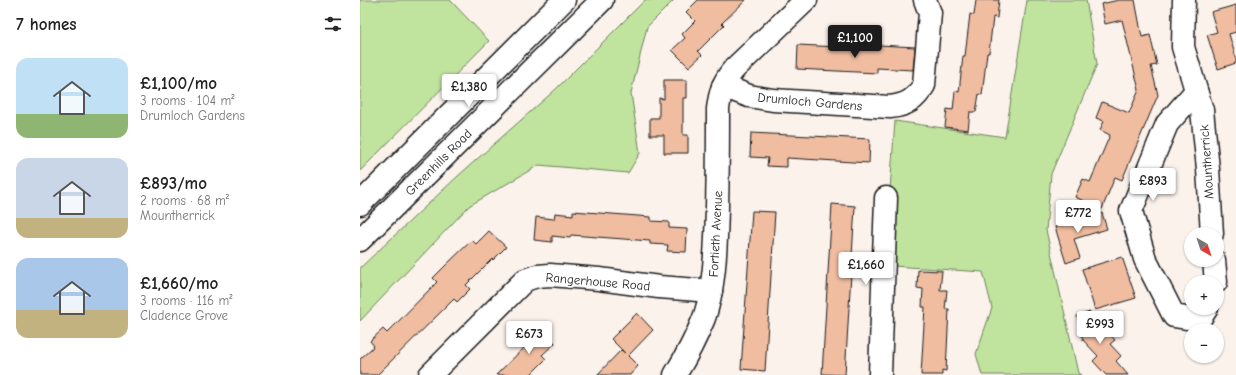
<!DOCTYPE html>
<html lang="en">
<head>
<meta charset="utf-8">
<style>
  body { margin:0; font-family:"Comic Neue",sans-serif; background:#f6f6f6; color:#222; height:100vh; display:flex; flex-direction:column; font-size:15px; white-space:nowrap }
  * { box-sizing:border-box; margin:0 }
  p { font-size:13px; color:#767676 }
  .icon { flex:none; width:22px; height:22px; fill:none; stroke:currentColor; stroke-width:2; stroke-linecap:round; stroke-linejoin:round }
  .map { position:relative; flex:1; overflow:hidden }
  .panel { display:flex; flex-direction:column; background:#fff; width:360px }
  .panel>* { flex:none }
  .needle { width:26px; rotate:141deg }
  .buttons { position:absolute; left:824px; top:227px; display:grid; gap:8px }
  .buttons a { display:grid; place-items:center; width:40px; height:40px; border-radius:50%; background:#fff; box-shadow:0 1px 3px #0004; font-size:20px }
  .price { position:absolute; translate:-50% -34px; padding:0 9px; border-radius:4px; background:#fff; color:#222; font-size:13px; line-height:26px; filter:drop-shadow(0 1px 2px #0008) }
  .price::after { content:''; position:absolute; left:50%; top:24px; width:12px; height:9px; margin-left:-6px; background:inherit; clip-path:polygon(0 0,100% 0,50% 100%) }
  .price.selected { background:#1c1c1c; color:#fff }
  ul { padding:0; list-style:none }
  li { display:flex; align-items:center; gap:12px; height:100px; padding:0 16px }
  li span { display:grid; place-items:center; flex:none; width:112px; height:80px; border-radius:12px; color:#555 }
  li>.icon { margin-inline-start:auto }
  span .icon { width:48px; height:48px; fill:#fffc; stroke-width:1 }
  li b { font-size:17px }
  h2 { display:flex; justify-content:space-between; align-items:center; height:48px; padding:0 16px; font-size:17px }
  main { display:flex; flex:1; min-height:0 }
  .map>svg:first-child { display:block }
  .green { fill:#c0e49e; stroke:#6e805d }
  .building { fill:#f0bda1; stroke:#1c1c1c }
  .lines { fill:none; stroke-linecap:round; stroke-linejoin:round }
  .minor-casing { stroke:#1c1c1c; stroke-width:25 }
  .tertiary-casing { stroke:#1c1c1c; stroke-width:25 }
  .minor { stroke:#fff; stroke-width:22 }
  .tertiary { stroke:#fff; stroke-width:22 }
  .labels { text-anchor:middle; stroke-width:3; stroke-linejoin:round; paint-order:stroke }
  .street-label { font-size:13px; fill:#1c1c1c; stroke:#fff }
</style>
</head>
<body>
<main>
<section class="panel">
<h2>7 homes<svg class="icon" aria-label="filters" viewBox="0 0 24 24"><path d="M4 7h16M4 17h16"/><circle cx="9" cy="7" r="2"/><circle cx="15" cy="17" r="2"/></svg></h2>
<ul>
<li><span style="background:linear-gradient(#bfe0f5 70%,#8fb573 0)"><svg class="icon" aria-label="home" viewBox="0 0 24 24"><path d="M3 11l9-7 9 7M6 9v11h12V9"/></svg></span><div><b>£1,100/mo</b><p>3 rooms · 104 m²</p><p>Drumloch Gardens</p></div></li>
<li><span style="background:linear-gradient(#c9d6e8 75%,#c2b280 0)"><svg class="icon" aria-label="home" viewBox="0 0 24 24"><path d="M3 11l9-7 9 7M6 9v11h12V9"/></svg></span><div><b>£893/mo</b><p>2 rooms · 68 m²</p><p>Mountherrick</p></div></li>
<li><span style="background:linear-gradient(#a9c7e8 65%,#c2b280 0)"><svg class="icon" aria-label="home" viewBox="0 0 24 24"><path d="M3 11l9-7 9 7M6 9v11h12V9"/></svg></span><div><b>£1,660/mo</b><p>3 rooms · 116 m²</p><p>Cladence Grove</p></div></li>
</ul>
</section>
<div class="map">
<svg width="876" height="375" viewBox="0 0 876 375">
  <rect width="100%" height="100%" fill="#fcf2ec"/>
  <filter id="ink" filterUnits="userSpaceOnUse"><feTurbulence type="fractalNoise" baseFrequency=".025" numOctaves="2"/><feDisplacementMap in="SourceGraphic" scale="8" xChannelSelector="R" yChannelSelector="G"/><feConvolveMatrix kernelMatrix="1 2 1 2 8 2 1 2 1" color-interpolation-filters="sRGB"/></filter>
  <g filter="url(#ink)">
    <g class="green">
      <path d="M0,0H90L129,41L0,171Z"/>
      <path d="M285,0H314L287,27L271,93L280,153L268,173L179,165L109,206L0,321V268L98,176L196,89Z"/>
      <path d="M667,0H726L737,64L691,174L686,230L718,373L721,375H622L616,354L632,308L623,272L533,266L530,190L535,121L645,137Z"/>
    </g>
    <g class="building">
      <path d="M338,0H386L362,23L364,25L338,51L342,55L329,67L312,50L325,38L322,34L335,21L326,12Z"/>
      <path d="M616,0H639L637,18L633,17L629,53H627L622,95L619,94L616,112H610L608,130L585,127L587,109L593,110L595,91L599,92L603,56H605L610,14L614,15Z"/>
      <path d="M759,0H775L782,37L790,35L797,65L791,66L798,95L762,180L755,177L742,209L715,197L723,179L730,182L750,135L740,130L744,121L736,118L742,102L769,113L779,90L762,20L745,24L741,4Z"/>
      <path d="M876,5V32L869,34L876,58V63L858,69L847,35L857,32L851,12Z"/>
      <path d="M438,45L518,49L519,45L555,47L553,70L517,68V73L437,69Z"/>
      <path d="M304,80H327V98H323V135H328V153H304V135H290V118H299V98L304,99Z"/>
      <path d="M391,133L510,139L509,163L427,158V167L407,166L408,158L390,157Z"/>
      <path d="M472,204L495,206L485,375L462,374Z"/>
      <path d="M213,211L291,217V221L309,222V228L327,229L326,252L307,251L308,245L290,244V241L211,235L210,238L192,236V242L174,240L176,217L194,219L195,213L213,215Z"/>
      <path d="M392,211L415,212L405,371L381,369Z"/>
      <path d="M742,213L747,229L714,239L720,258L706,263L695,227Z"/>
      <path d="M129,231L146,247L133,260L132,259L106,285L110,289L97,302L94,299L17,375H0V359L14,346L10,341L23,329L27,333L77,282L73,278L86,265L112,240L116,244Z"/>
      <path d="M762,257L776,298L735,310L722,269Z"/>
      <path d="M558,270L582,271L580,290H587L585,309H589L586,371L582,370V375H561L565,307H562L563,289L557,288Z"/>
      <path d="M730,312L755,340L750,344L761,356L756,361L768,375H746L733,361L738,356L723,340L717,316Z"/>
      <path d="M277,313L293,330L268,356L278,366L270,375H237L261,350L265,353L251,339Z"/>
      <path d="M178,326L195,343L182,355L186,359L170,375H136L169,343L165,339Z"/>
    </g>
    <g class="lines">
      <defs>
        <g id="minor">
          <path d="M824,0L823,47L842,110L848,169L852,234"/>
          <path d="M363,86L389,96L413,100L530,107C547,105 555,100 564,85L570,13L565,0"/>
          <path d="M836,91L807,124L771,211L785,259L814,316L839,320L847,308"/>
          <path d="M854,260L856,282"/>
          <path d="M70,375L165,280L177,276L190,275L239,279L299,287L351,291"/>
          <path d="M315,375C326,357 336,338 344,318C353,293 355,263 356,237C358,194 358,152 358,109C360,92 364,80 375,68L446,0"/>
          <path d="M520,375L526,198"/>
        </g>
        <g id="tertiary">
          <path d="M0,204L204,0"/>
          <path d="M0,240L242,0"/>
        </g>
      </defs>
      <use href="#minor" class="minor-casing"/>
      <use href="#tertiary" class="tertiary-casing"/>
      <use href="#minor" class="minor"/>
      <use href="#tertiary" class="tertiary"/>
    </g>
  </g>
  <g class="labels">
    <g class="street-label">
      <text transform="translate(450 101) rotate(5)" y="5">Drumloch Gardens</text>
      <text transform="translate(78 162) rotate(-45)" y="5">Greenhills Road</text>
      <text transform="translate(846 162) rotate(-94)" y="5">Mountherrick</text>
      <text transform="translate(355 234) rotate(-87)" y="5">Fortieth Avenue</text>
      <text transform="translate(238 281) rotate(5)" y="5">Rangerhouse Road</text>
    </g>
  </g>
</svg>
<div class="buttons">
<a><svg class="needle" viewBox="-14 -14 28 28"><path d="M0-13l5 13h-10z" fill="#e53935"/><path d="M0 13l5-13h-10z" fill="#767676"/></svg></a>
<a>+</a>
<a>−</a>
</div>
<b class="price selected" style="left:495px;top:59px">£1,100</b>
<b class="price" style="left:109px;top:108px">£1,380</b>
<b class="price" style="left:793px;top:202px">£893</b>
<b class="price" style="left:718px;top:234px">£772</b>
<b class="price" style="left:506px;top:286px">£1,660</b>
<b class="price" style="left:740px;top:345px">£993</b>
<b class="price" style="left:169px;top:355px">£673</b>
</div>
</main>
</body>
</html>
